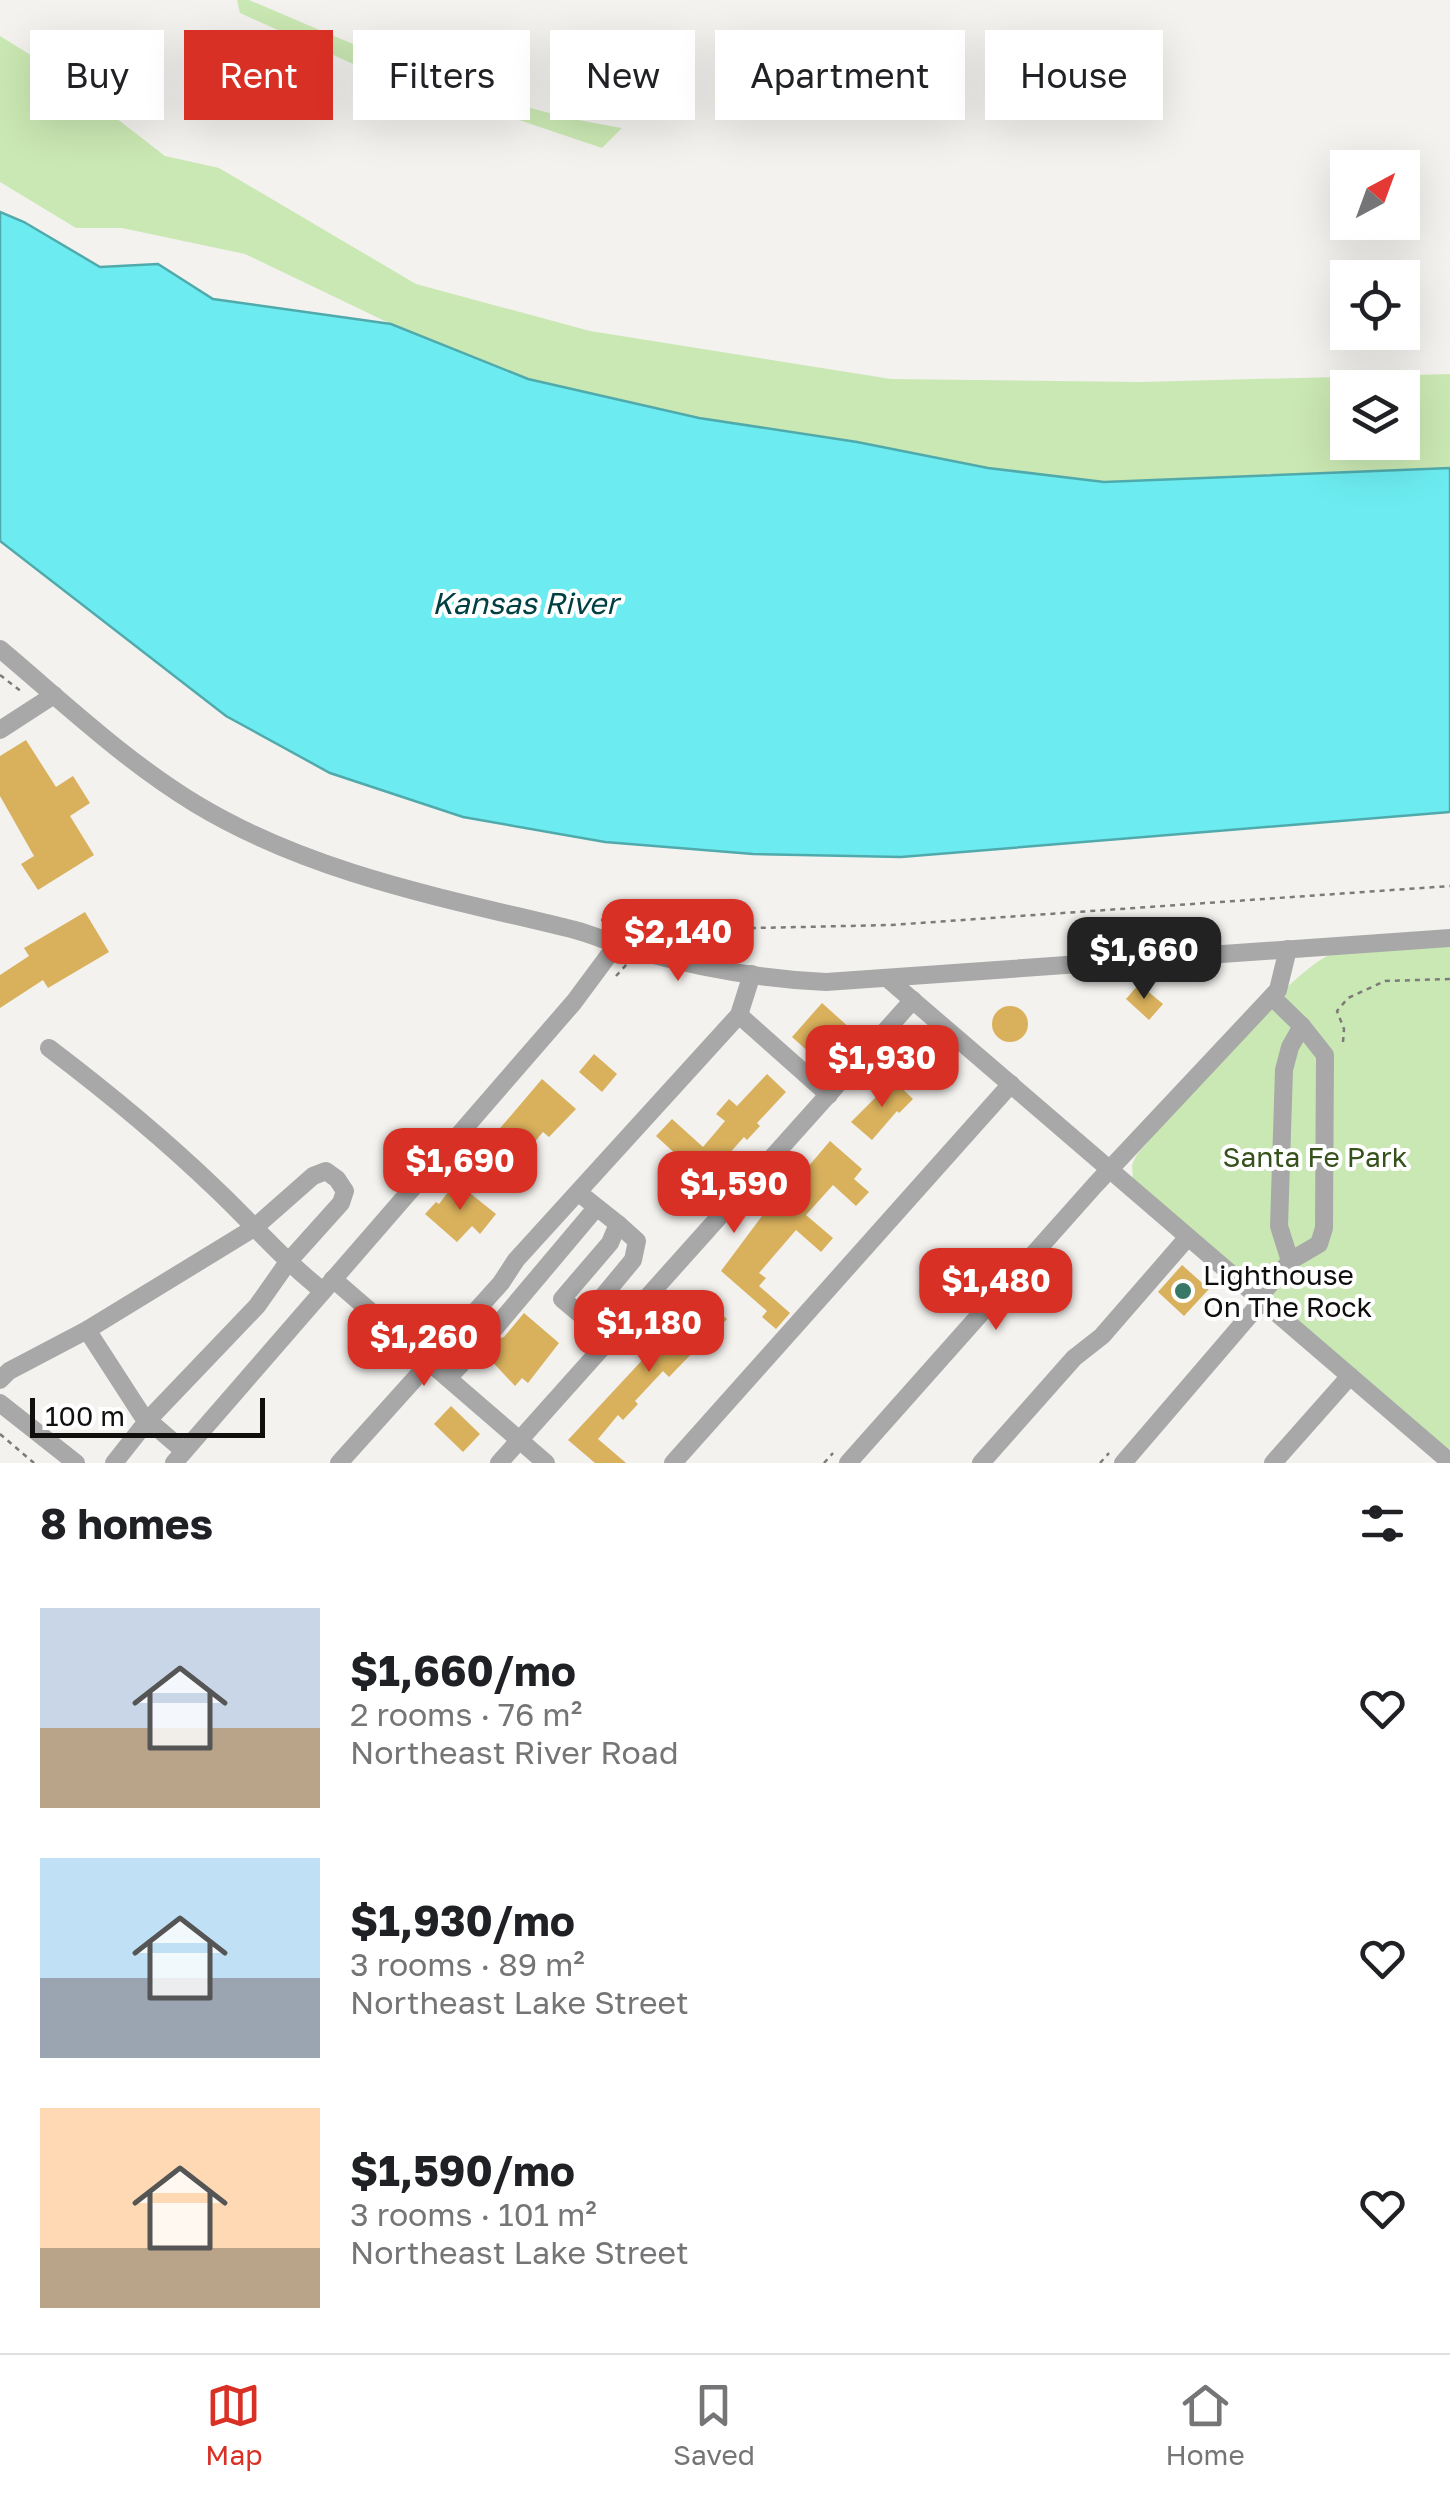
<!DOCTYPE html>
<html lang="en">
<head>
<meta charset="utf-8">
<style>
  body { margin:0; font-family:"Golos Text",sans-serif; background:#f6f6f6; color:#202124; height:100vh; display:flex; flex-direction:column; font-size:38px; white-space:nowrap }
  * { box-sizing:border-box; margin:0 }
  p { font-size:32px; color:#757577 }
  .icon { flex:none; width:55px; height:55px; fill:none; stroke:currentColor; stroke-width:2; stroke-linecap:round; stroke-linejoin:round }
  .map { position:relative; height:1463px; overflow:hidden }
  .drawer { display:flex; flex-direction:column; background:#fff; flex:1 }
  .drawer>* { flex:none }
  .guide { position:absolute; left:30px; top:30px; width:1390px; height:90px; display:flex; gap:20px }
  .needle { width:65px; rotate:41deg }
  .tools { position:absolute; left:1330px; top:150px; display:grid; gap:20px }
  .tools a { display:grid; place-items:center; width:90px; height:90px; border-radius:0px; background:#fff; box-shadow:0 10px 40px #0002; font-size:50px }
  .scale { position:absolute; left:30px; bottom:25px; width:235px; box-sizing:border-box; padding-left:10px; border:5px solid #100f0e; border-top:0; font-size:28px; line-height:35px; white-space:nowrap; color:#100f0e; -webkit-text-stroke:8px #fff; paint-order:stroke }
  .price { position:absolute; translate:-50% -85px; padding:0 22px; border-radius:20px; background:#d93025; color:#fff; font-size:32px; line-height:65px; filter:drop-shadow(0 2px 5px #0008) }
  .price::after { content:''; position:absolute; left:50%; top:60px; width:30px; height:22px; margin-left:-15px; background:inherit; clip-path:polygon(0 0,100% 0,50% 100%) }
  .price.selected { background:#222; color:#fff }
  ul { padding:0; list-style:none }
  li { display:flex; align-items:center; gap:30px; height:250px; padding:0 40px }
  li span { display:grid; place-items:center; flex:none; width:280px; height:200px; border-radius:0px; color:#555 }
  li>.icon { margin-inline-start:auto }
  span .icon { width:120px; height:120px; fill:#fffc; stroke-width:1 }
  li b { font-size:42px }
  h2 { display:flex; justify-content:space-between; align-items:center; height:120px; padding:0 40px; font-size:42px }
  .tag { padding:0 35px; border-radius:0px; background:#fff; box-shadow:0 10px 40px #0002; font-size:35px; line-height:90px }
  .tag.selected { background:#d93025; color:#fff }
  .tab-bar { display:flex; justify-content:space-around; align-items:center; height:140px; border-top:2px solid #e0e0e0; background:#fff; font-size:28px; color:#757577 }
  .tab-bar a { display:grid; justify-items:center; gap:5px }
  .tab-bar .selected { color:#d93025 }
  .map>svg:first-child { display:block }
  .green { fill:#cae8b3; fill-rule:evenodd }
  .water { fill:#6cecf0; stroke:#50aaac; stroke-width:2.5 }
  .building { fill:#d9b15d }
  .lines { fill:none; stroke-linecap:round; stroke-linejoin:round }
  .path { stroke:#7c7b79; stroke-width:2.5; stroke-dasharray:5 5; stroke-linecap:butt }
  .minor { stroke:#a8a8a9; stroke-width:18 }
  .poi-dot { fill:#387866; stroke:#fff; stroke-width:4 }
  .labels { text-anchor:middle; stroke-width:8; stroke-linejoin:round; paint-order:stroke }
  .park-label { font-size:28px; fill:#36511c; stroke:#fff }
  .poi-label { font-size:28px; fill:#100f0e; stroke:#fff; text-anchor:start }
  .water-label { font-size:30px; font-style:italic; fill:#014042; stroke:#fff }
</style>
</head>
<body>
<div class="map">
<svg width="1450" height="1463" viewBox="0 0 1450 1463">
  <rect width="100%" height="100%" fill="#f3f2ef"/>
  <g class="green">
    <path d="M237,0H249C370,51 491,108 622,128L602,148L351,63L240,13Z"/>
    <path d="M0,36L50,67L165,156L219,168L416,284L590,331L891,379L1141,382L1450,374V468L1104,482L988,468L857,442L699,418L528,379L391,324L245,254L122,228H76L0,182ZM1348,388H1402V442H1348Z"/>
    <path d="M1450,946V1454L1133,1180L1132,1165L1136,1156C1170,1117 1295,962 1335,953C1371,946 1413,948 1450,946Z"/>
  </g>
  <path class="water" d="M0,212L24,222L100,267L158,264L213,299L391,324L528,379L699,418L857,442L988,468L1104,482L1450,468V812L901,857L753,854L605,842L463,817L330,773L226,716L0,541Z"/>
  <g class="building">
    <path d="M26,740L56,787L73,776L90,803L70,816L94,855L38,890L21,864L34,856L0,796V756Z"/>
    <path d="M85,912L109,952L48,988L43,980L0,1008V975L29,956L24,948Z"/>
    <path d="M1139,984L1163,1004L1149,1020L1126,999Z"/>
    <path d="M822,1003L852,1030L821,1063L792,1037Z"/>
    <circle cx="1010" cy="1024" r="18"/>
    <path d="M594,1054L617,1074L602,1092L579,1072Z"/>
    <path d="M767,1074L786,1092L757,1123L760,1126L747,1140L744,1137L703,1183L707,1187L691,1205L662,1179L680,1158L656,1136L672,1119L703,1147L725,1121L716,1114L729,1099L737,1106Z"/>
    <path d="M542,1079L576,1109L549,1137L543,1132L516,1164L522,1169L508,1184L474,1154L488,1139L490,1140Z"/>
    <path d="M893,1080L913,1099L899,1113L897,1111L872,1140L851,1122Z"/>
    <path d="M830,1141L862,1169L854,1179L869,1192L856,1206L833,1185L806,1215L833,1238L821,1252L796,1230L759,1273L766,1278L759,1286L790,1313L776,1329L762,1317L767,1311L721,1271L762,1216L778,1198L780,1200Z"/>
    <path d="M456,1182L496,1214L480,1234L472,1226L457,1242L425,1214L436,1202L439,1204Z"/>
    <path d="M1182,1265L1209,1289L1184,1316L1158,1292Z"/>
    <path d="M696,1292L727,1319L698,1351L696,1349L669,1377L663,1371L635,1401L638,1404L623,1420L618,1415L598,1439L626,1463H595L568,1440L672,1328L668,1325Z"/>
    <path d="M524,1313L559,1343L528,1383L522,1378L515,1386L487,1356L493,1340L504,1337Z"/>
    <path d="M451,1406L480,1434L463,1452L434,1424Z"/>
  </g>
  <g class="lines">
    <g class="path">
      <path d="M0,675L22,692"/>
      <path d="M601,920L755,928L891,925L1450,886"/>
      <path d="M616,976L627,964"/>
      <path d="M1343,1042L1344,1029L1337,1011L1348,998L1385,981L1450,979"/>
      <path d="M0,1434L34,1463"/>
      <path d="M824,1463L833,1453"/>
      <path d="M1100,1463L1109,1453"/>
    </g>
    <g class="minor">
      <path d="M0,649C63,702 125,761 196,804C312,874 445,898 575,930C594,935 613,944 632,949C695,967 761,979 826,982L1450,938"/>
      <path d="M0,730L54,695"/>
      <path d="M888,979L1450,1462"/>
      <path d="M739,1015L829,1095"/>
      <path d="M49,1048C107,1092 163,1138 216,1189C252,1223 283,1260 323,1291"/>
      <path d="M579,1193L618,1224L610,1243L562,1299L610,1339"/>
      <path d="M1290,1261L1279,1226L1284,1070L1290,1047L1302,1026"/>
      <path d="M333,1279L546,1463"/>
      <path d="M1259,1297L1290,1261L1319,1244L1324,1228L1325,1055L1302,1026L1272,997"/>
      <path d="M590,1322L589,1313L633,1260L637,1241L618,1224"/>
      <path d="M495,1328L596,1208"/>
      <path d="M87,1330L142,1415L184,1451"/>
      <path d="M448,1378L481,1343"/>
      <path d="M0,1380L9,1371L87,1330L254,1228L313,1176L326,1171L337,1179L345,1191L341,1203L288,1262L257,1306L148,1420L114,1463"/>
      <path d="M0,1403L76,1463"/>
      <path d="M174,1463L574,1002L617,944"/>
      <path d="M339,1463L501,1283L516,1260L739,1015L752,974"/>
      <path d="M499,1463L913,1000"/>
      <path d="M673,1463L1011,1084"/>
      <path d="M848,1463L1095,1185L1278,990L1288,949"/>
      <path d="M981,1463L1074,1358L1102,1336L1188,1237"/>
      <path d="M1123,1463L1262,1301"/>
      <path d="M1273,1463L1350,1376"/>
    </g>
  </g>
  <circle class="poi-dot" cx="1183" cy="1291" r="10"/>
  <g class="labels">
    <g class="park-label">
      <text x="1315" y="1167">Santa Fe Park</text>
    </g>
    <g class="poi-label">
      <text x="1203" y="1285">Lighthouse<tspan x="1203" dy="32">On The Rock</tspan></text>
    </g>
    <g class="water-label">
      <text x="525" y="614">Kansas River</text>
    </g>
  </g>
</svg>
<div class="tools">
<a><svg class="needle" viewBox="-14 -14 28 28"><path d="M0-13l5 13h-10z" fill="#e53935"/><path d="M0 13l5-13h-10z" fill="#757577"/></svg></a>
<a><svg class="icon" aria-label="locate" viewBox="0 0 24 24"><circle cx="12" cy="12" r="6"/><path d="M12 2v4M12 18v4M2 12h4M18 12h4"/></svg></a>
<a><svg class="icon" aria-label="layers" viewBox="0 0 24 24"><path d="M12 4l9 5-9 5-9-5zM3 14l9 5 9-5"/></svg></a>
</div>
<div class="scale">100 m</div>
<b class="price" style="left:678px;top:984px">$2,140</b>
<b class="price selected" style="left:1144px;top:1002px">$1,660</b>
<b class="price" style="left:882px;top:1110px">$1,930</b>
<b class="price" style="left:460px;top:1213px">$1,690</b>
<b class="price" style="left:734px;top:1236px">$1,590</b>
<b class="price" style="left:996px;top:1333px">$1,480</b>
<b class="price" style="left:649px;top:1375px">$1,180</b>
<b class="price" style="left:424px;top:1389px">$1,260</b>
<div class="guide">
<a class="tag">Buy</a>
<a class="tag selected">Rent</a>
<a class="tag">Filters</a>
<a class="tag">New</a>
<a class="tag">Apartment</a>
<a class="tag">House</a>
</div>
</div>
<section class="drawer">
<h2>8 homes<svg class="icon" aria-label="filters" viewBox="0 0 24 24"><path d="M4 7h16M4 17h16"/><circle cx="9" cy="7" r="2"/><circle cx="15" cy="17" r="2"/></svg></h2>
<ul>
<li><span style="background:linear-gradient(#c9d6e8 60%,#b9a48a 0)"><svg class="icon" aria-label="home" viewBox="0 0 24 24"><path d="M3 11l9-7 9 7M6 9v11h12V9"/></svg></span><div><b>$1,660/mo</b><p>2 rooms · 76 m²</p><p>Northeast River Road</p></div><svg class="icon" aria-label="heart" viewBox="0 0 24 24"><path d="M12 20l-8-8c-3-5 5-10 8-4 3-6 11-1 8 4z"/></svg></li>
<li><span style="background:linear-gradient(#bfe0f5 60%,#9aa5b1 0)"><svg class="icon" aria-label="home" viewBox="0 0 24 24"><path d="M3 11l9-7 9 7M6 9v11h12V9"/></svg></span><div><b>$1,930/mo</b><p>3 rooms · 89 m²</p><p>Northeast Lake Street</p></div><svg class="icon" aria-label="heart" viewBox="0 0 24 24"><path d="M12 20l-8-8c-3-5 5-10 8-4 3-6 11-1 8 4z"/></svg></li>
<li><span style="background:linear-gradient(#ffd9b3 70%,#b9a48a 0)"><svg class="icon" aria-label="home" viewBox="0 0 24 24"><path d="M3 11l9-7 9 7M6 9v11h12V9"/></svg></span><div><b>$1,590/mo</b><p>3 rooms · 101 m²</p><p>Northeast Lake Street</p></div><svg class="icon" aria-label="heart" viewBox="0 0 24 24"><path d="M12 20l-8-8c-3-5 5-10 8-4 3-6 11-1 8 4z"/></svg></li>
</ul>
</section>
<nav class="tab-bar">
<a class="selected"><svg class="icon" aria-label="map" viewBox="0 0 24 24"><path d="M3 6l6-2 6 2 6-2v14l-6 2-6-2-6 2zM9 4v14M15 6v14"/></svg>Map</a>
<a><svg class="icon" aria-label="saved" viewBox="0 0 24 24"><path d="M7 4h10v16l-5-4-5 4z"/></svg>Saved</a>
<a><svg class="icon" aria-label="home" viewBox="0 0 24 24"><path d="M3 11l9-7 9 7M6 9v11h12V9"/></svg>Home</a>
</nav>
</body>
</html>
